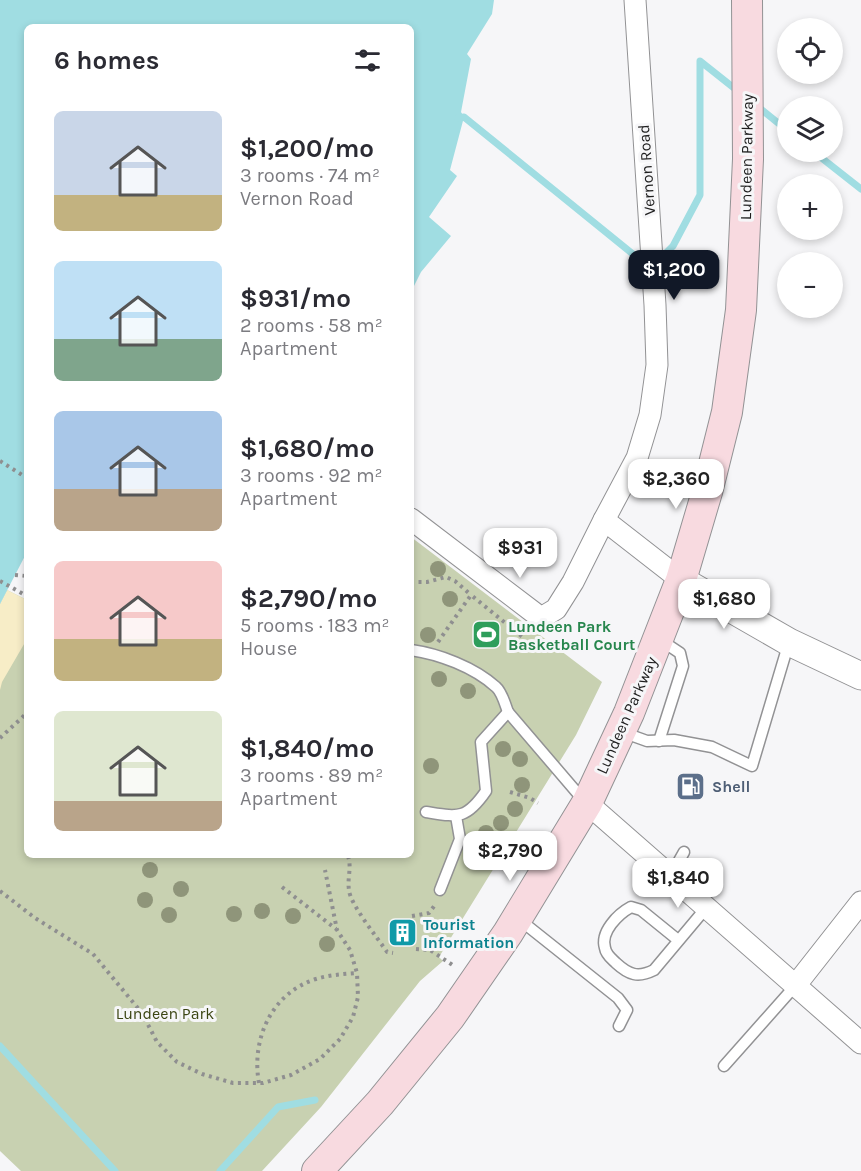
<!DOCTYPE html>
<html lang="en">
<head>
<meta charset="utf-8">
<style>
  body { margin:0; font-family:Karla,sans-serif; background:#f7f7f7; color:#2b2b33; height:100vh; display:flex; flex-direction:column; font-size:22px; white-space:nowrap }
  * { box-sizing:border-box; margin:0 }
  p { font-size:20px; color:#7c7c81 }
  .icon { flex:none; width:33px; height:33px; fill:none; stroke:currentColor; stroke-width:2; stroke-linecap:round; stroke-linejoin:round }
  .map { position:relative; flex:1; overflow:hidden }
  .drawer { position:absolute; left:24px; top:24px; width:390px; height:834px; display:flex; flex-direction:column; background:#fff; border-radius:9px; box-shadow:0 3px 9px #0003 }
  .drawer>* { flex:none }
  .controls { position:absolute; left:777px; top:18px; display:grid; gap:12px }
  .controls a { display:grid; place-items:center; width:66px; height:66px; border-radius:50%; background:#fff; box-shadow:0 3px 9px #0003; font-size:30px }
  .price { position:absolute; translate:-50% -51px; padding:0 14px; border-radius:12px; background:#fff; color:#222; font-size:20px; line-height:39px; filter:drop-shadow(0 2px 3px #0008) }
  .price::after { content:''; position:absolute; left:50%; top:36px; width:18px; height:14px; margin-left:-9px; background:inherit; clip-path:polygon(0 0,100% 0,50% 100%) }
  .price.on { background:#111827; color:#fff }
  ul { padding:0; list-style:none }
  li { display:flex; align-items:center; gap:18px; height:150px; padding:0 30px }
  li span { display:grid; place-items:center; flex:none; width:168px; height:120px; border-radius:9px; color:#555 }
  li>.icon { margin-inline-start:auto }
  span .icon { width:72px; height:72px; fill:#fffc; stroke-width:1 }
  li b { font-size:26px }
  h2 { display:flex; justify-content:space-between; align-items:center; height:72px; padding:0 30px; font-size:26px }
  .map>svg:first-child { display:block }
  .green { fill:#c8d1b1 }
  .sand { fill:#f7edc7 }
  .water { fill:#a0dde2 }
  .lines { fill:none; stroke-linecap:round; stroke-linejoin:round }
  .stream { stroke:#a0dde2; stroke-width:7 }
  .service-casing { stroke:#929294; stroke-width:13 }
  .minor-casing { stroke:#929294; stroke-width:23 }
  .tertiary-casing { stroke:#929294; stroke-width:29 }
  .secondary-casing { stroke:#929294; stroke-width:32 }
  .path { stroke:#8f8f90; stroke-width:4; stroke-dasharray:3 4.5; stroke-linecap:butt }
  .service { stroke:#fff; stroke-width:10 }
  .minor { stroke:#fff; stroke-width:21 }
  .tertiary { stroke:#fff; stroke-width:27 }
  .secondary { stroke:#f8dae0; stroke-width:30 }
  .tree { fill:#8f957a }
  .labels { text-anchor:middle; stroke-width:6; stroke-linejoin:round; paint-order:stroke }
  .street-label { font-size:16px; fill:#1e1e1e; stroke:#f6f6f8 }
  .leisure-label { font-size:16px; font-weight:bold; fill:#27864d; stroke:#f6f6f8; text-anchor:start }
  .service-label { font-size:16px; font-weight:bold; fill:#4e5e75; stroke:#f6f6f8; text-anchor:start }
  .culture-label { font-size:16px; font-weight:bold; fill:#0d838f; stroke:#f6f6f8; text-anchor:start }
  .park-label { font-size:16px; fill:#3b4512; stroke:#f6f6f8 }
</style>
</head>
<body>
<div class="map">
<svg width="861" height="1171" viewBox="0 0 861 1171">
  <rect width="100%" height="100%" fill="#f6f6f8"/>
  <path class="green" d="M411,537L602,682L576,735L439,957L443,961L420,981L321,1107L262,1171H21L0,1151V604L7,590L27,600V855H411Z"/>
  <path class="sand" d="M7,590L27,600V639L2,682L0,690V604Z"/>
  <path class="water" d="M0,0H494L492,14L467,54L471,59L461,112L464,117L450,170L457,176L429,217L451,236L421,272L411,292V27H27V552L0,604Z"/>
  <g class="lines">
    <g class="stream">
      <path d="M757,106L788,131"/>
      <path d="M458,118L464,117L639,259"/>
      <path d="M814,152L861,189"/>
      <path d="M667,252L673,246L700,195V61L739,92"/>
      <path d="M0,1046L115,1171"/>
      <path d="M220,1171L278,1107L315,1100"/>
    </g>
    <defs>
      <g id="service">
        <path d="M411,650C439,654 474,667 496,687C502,692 505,704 508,712"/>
        <path d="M622,732L647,741L674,740L712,747L752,766L789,642"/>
        <path d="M659,741L683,666L680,653L659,639"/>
        <path d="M426,812C458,817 466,820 486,791L481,742L508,712L585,802"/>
        <path d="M670,877L684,852"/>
        <path d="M440,890L460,839L456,816"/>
        <path d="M520,920L618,998L627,1010L619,1026"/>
        <path d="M678,940L641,910L631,907C618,914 600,932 605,948C606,955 612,959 616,963C629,975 638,978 654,970L706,908"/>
        <path d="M724,1066L795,986"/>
      </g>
      <g id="minor">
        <path d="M635,0L655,305L657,365L650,415L637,458L604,520L681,580"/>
        <path d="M411,519L541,618L556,609L573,582L604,520"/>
        <path d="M587,803L861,1043"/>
        <path d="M795,986L861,902"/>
      </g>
      <path id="tertiary" d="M681,580L789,642L861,676"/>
      <path id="secondary" d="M317,1171L380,1103L450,1017L508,933L587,803L629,713L681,580L707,492L727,412L741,310L748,159L747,0"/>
    </defs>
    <use href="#service" class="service-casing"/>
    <use href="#minor" class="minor-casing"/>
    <use href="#tertiary" class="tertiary-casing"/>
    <use href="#secondary" class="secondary-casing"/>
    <g class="path">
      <path d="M0,461L27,478"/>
      <path d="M15,575L27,576"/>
      <path d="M0,581L27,596"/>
      <path d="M411,582H427L446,577L455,581L471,595"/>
      <path d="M438,642L471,595L525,639"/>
      <path d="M0,738L27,713"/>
      <path d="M510,792L530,798L538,803"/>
      <path d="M348,856C352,868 347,878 349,890C350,904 377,937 387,952L393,953"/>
      <path d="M282,887L336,929"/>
      <path d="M0,891L35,918L93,954L142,1013L157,1042L177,1062L202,1074L233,1083H263L291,1075L320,1059L340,1039L353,1017L358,997L357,973L350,950L337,930L325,870"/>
      <path d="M412,916L429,913L435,905"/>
      <path d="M416,949L430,950L454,966"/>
      <path d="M259,1083C251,1040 271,993 316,979C329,975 343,974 357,973"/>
    </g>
    <use href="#service" class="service"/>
    <use href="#minor" class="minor"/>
    <use href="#tertiary" class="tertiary"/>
    <use href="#secondary" class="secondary"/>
  </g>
  <g class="tree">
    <circle cx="438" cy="569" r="8"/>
    <circle cx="450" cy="599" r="8"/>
    <circle cx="428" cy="635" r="8"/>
    <circle cx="439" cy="679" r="8"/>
    <circle cx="468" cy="691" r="8"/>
    <circle cx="503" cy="749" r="8"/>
    <circle cx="520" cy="759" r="8"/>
    <circle cx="431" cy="766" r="8"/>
    <circle cx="522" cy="785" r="8"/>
    <circle cx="515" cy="809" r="8"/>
    <circle cx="501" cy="823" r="8"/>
    <circle cx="486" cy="833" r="8"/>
    <circle cx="478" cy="852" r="8"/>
    <circle cx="150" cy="870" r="8"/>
    <circle cx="181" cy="889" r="8"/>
    <circle cx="145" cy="900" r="8"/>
    <circle cx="262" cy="911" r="8"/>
    <circle cx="234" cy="914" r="8"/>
    <circle cx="169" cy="915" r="8"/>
    <circle cx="293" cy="916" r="8"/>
    <circle cx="327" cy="944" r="8"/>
  </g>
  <defs>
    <symbol id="stadium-square" viewBox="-11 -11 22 22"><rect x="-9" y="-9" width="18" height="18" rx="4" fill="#2e9e5b" stroke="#f6f6f8"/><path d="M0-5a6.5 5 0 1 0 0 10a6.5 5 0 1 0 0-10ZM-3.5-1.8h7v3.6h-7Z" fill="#fff"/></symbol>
    <symbol id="fuel-square" viewBox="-11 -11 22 22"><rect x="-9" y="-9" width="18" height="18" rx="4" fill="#5c6f8a" stroke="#f6f6f8"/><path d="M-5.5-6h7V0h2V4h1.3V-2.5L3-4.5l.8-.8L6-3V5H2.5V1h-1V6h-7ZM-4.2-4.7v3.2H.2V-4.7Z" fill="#fff"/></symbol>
    <symbol id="building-square" viewBox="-11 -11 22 22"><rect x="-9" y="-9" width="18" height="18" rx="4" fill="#0f9aa8" stroke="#f6f6f8"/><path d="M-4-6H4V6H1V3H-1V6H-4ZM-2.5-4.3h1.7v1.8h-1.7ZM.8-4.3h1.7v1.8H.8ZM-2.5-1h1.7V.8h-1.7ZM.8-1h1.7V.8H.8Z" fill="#fff"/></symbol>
  </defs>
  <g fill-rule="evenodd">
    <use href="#stadium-square" x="470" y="618" width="33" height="33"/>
    <use href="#fuel-square" x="674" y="770" width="33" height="33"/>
    <use href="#building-square" x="386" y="916" width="33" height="33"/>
  </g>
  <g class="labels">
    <g class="street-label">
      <text transform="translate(746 157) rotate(-89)" y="6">Lundeen Parkway</text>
      <text transform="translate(646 170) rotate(-94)" y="6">Vernon Road</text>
      <text transform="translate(626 715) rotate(-66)" y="6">Lundeen Parkway</text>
    </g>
    <g class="leisure-label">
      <text x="508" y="632">Lundeen Park<tspan x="508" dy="18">Basketball Court</tspan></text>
    </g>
    <g class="service-label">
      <text x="712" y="792">Shell</text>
    </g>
    <g class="culture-label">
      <text x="423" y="930">Tourist<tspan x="423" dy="18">Information</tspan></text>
    </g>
    <g class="park-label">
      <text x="165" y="1019">Lundeen Park</text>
    </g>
  </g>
</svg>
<div class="controls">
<a><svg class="icon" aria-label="locate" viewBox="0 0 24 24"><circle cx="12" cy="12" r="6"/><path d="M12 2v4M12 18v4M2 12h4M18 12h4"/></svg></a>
<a><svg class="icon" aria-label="layers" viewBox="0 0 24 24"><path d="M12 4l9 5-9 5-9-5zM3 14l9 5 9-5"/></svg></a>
<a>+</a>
<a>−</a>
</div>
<b class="price on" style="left:674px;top:301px">$1,200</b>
<b class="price" style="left:676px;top:510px">$2,360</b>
<b class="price" style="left:520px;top:579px">$931</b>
<b class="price" style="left:724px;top:630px">$1,680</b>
<b class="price" style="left:510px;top:882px">$2,790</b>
<b class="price" style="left:678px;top:909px">$1,840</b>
<section class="drawer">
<h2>6 homes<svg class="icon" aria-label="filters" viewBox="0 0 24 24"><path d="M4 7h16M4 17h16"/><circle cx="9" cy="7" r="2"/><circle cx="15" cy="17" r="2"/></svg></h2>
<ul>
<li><span style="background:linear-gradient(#c9d6e8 70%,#c2b280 0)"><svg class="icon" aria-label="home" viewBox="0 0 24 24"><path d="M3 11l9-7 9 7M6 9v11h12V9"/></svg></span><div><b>$1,200/mo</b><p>3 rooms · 74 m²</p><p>Vernon Road</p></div></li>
<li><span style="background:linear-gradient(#bfe0f5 65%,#7fa58c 0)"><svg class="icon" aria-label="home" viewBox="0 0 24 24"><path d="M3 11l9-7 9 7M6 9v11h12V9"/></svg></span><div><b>$931/mo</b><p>2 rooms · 58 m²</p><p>Apartment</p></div></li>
<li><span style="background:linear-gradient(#a9c7e8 65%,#b9a48a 0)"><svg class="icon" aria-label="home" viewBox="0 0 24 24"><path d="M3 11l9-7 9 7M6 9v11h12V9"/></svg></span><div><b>$1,680/mo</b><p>3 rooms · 92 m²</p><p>Apartment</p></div></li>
<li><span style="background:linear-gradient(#f6c9c9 65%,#c2b280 0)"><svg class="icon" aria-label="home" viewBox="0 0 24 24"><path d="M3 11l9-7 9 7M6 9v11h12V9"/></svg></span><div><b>$2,790/mo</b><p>5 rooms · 183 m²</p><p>House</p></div></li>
<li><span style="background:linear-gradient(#dfe7d0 75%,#b9a48a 0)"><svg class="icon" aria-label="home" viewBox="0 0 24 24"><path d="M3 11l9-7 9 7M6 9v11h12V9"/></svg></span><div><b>$1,840/mo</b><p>3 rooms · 89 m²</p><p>Apartment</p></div></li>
</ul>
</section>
</div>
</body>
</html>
